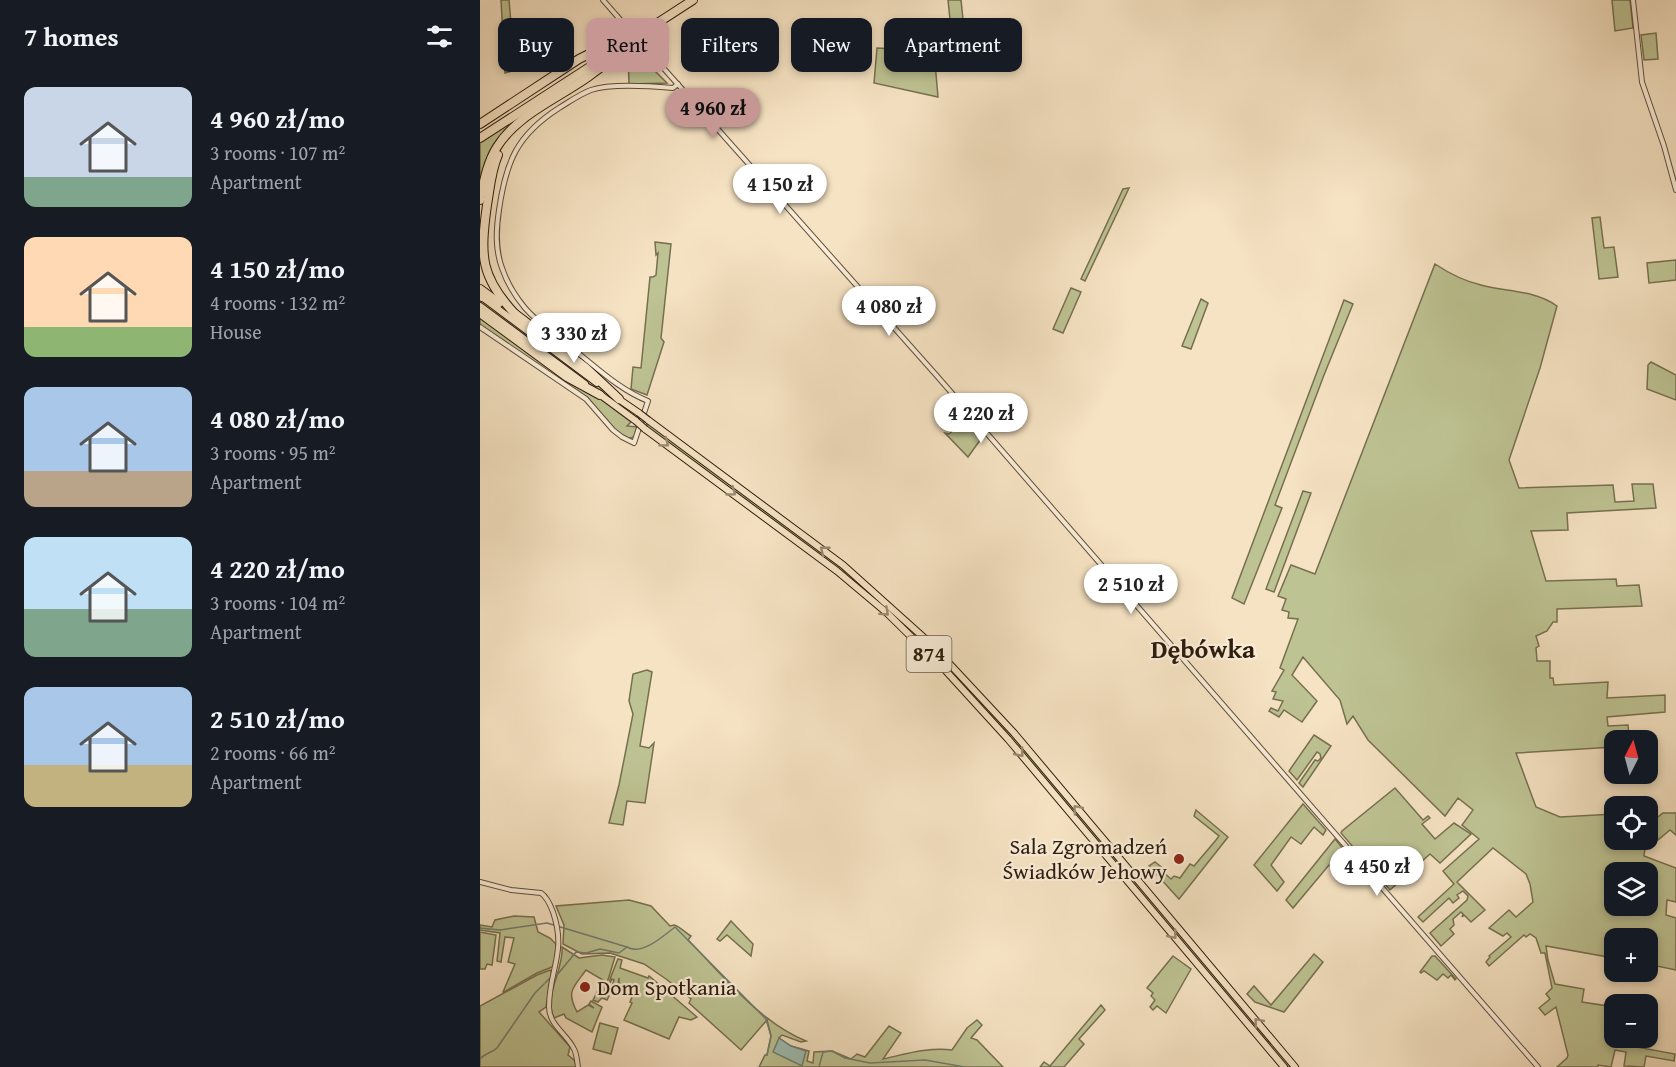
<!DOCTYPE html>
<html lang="en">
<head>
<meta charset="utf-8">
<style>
  body { margin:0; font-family:"Gentium Book Plus",serif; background:#242831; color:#f1f3f6; height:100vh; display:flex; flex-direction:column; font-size:22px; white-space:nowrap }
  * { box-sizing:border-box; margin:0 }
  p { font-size:20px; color:#9ea1a6 }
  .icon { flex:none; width:33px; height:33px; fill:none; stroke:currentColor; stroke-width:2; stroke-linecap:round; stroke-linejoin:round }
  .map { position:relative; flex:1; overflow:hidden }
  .panel { display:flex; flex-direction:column; background:#171b24; width:480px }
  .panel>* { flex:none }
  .banner { position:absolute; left:18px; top:18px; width:570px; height:54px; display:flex; gap:12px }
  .needle { width:39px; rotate:6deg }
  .controls { position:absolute; left:1124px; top:730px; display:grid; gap:12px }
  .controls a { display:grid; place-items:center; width:54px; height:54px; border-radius:12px; background:#171b24; box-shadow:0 3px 9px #0003; font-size:30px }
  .price { position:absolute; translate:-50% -51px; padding:0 14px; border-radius:21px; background:#fff; color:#222; font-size:20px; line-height:39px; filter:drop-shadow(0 2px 3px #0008) }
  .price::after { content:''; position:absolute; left:50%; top:36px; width:18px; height:14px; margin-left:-9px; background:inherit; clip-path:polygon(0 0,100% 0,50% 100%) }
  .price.selected { background:#c59692; color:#111 }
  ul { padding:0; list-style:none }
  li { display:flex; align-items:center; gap:18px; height:150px; padding:0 24px }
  li span { display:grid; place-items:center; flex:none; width:168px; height:120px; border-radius:12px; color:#555 }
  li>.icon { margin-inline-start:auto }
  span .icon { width:72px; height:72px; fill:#fffc; stroke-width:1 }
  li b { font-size:26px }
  h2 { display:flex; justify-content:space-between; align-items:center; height:72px; padding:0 24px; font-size:26px }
  .chip { padding:0 21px; border-radius:12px; background:#171b24; box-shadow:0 3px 9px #0003; font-size:21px; line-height:54px }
  .chip.selected { background:#c59692; color:#111 }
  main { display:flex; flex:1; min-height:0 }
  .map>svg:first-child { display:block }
  .green { fill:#bec393; stroke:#767050; stroke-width:1.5; fill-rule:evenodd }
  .water { fill:#9dbeb3; stroke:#717d71; stroke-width:1.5 }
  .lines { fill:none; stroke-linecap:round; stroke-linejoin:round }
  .stream { stroke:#717d71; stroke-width:1.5 }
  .tertiary-casing { stroke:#604e3b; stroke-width:6 }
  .primary-casing { stroke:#2e1c0e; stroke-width:8 }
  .motorway-casing { stroke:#2e1c0e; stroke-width:10 }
  .tertiary { stroke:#f9edd8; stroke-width:4 }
  .primary { stroke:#f6e3c3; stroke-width:6 }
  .motorway { stroke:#f6e3c3; stroke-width:8 }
  .tertiary-bridge-casing { stroke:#604e3b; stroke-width:6; stroke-linecap:butt }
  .primary-bridge-casing { stroke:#2e1c0e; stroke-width:8; stroke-linecap:butt }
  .tertiary-bridge { stroke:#f9edd8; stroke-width:4 }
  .primary-bridge { stroke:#f6e3c3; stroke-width:6 }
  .oneway { stroke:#9c8972 }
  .poi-dot { fill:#8f2418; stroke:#f9edd8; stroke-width:2 }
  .labels { text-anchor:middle; stroke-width:4.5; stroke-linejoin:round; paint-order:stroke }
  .shield { fill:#f9edd8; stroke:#6b5b4b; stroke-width:1.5 }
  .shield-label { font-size:21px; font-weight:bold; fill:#2e1c0e }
  .poi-label { font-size:22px; fill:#2e1c0e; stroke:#f9edd8; text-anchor:end }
  .quarter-label { font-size:26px; font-weight:bold; fill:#2e1c0e; stroke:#f9edd8 }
</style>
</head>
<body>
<main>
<section class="panel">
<h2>7 homes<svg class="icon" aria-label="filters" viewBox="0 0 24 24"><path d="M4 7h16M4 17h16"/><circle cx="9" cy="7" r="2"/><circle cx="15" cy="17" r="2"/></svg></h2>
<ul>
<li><span style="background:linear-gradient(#c9d6e8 75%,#7fa58c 0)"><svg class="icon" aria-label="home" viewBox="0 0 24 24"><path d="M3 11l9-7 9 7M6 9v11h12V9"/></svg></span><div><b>4 960 zł/mo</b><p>3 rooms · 107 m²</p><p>Apartment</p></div></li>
<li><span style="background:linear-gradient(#ffd9b3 75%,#8fb573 0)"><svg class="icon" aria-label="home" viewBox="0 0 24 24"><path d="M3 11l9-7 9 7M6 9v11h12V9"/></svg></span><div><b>4 150 zł/mo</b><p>4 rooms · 132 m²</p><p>House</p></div></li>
<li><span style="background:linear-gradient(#a9c7e8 70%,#b9a48a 0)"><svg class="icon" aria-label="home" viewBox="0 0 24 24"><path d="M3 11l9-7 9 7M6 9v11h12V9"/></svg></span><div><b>4 080 zł/mo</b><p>3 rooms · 95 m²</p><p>Apartment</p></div></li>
<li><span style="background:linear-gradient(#bfe0f5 60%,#7fa58c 0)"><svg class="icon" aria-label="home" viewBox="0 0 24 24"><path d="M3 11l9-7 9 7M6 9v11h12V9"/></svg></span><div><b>4 220 zł/mo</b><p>3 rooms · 104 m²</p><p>Apartment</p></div></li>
<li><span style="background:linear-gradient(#a9c7e8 65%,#c2b280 0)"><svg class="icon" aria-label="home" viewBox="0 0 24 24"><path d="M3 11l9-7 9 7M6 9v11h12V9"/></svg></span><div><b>2 510 zł/mo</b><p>2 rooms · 66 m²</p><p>Apartment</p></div></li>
</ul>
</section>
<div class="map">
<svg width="1196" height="1067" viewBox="0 0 1196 1067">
  <rect width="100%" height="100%" fill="#f6e3c3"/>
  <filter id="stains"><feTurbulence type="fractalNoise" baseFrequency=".00333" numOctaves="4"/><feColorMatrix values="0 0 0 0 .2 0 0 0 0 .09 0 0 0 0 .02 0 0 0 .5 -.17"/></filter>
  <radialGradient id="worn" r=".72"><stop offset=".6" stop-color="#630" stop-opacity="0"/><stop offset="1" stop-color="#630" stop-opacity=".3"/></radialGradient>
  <g class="green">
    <path d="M21,0H29L35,70L25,73Z"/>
    <path d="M468,0H481L484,29H471Z"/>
    <path d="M1132,0H1150L1153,28L1135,31Z"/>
    <path d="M1176,33L1178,59L1164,60L1161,35Z"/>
    <path d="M397,48L454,51L458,97L394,83Z"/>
    <path d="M155,51L187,83L149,84L148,56Z"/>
    <path d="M130,56L30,129L0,191V141Z"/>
    <path d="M649,188L605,281L601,279L643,189Z"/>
    <path d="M1120,217L1124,248L1134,247L1138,277L1119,279L1112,218Z"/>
    <path d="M175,242L191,244L181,338L184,342L167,395L151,389L153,367L161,368L170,277H173L176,275L178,253L176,255Z"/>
    <path d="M1196,260V280L1169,283L1167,263Z"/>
    <path d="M955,264C970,274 984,281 1001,285C1027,292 1055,290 1077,306L1060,368L1029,460L1039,488L1133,485L1135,502L1154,501L1152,484H1173L1176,508L1087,513L1088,530L1051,531L1066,581L1136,579L1137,586L1159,585L1162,606L1077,609V622H1073L1067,631L1056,636L1059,646L1056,648L1057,661H1070V678H1073L1074,685L1128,682L1127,698L1185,695V712L1127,717L1128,726L1148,725L1149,737L1157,741H1134V747L1036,753L1056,807L1080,817L1134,814V840H1166L1164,856L1196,868V902L1187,900L1186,915L1196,918V970L1167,964V939H1134V958L1066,946L1068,960L1075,984L1104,989L1102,1002L1128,1006V1013L1134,1014V1038H1141L1140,1044L1195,1054L1194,1061L1166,1056L1164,1067L1144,1066L1146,1052L1135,1050L1131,1067L1118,1065V1067H1077L1087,1058L1088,1055L1076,1007L1065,1015L1059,1008L1070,999L1066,994L1072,988L1065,953H1061L1056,938L1050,934L1046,937L1044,935L1009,966L1006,962L1010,957L1009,956L1031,937L1027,933L1023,936L1009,928L1029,910L1036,917L1053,902L1050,884L1046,874L1013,848L977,882L1005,910L991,922L984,915L982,917L983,914L981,912L973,919L974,925L970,929L974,934L961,946L950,933L987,900L988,896L983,891L977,895L979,898L973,903L969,898L943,922L938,917L974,884L963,871L999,839L982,825L993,810L978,798L965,816L888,740L873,716L867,724L860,700L823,657L812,675L837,701L822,722L804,710L799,717L789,711L791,708L798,711L803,701L793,699L796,692L792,691L804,670L800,668L818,619L808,618L809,612L802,610L806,599L798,596L811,565L835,574ZM1134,873H1167V906H1134Z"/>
    <path d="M591,288L601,292L583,333L573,329Z"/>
    <path d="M0,298L158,415L156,420L0,304Z"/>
    <path d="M721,299L728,303L711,349L702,346Z"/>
    <path d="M864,300L873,304L844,375L795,505L802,508L764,604L752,598Z"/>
    <path d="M0,318L119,398L151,422L147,426L157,427L154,437L147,439L132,427L107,397L0,326Z"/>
    <path d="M1171,362L1196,375V400L1167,389L1168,365Z"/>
    <path d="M489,420L503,436L488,457L465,433L469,434L477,427L479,429Z"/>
    <path d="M168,422L348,556L453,649L509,708L813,1067H806L526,734L409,613L166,427Z"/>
    <path d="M823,491L831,493L794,592L786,589Z"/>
    <path d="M167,670L172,672L160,746L169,748L174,743L165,803L147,801L143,825L129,823L139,785L153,714L149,701L153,674Z"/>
    <path d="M834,735L851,746L823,787L819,783L835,760L838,761L841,758L840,754L837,752L817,780L809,771Z"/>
    <path d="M915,788L943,820L948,816L950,818L942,824L955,839L974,823L991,834L960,863L950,854L910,890L861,833L862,831Z"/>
    <path d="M823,804L846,830L843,835L834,827L821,844L811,837L791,865L804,882L797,891L774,865Z"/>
    <path d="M716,810L748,837L699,899L669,866L675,862L685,870L683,872L691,879L694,876L700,878L710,864L714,866L736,840L739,836L714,816Z"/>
    <path d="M1183,813H1196V835L1190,830L1178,840L1174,825L1170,823Z"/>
    <path d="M855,839L869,856L863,865L858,863L854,869L849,865L813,908L806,900Z"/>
    <path d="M149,900L171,906L190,926L194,925C201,927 205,933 211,936L208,940C243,975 279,1022 326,1041L321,1042L302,1035L299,1038L311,1046L329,1051L327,1061L333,1063L334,1052L352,1051L371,1059L377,1054L385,1057L409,1026L421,1033L403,1059C426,1054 449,1047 472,1050L487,1028L497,1020L502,1025L491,1038L497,1040L523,1067H279L285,1055H287L291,1036L287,1020L261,1050L209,1003L211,999L186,979L164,964L130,953L102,954L83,944L84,925L76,906Z"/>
    <path d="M34,916L54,917L58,932L70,938L76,944L75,964L72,967L57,973L24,992H23L35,964L28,962L34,938L25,937L21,962L17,961L20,933L0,930V925L12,927L15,920Z"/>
    <path d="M251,921L273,944L271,956L247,935L240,941L237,939Z"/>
    <path d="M0,932L16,935L12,965L7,964L5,969H0Z"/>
    <path d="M82,947L99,958L122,955L135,957L124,993L129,996L127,1000L122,998L118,1002L113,1000L123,980L106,970C93,988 86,991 97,1012L108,1005L114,1008L109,1004L111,1001L122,1007L112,1032L86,1018L84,1014L74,1018C63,996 84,970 82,947Z"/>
    <path d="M834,954L843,962L804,1012L775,1002L767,994L774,986L791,1005Z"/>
    <path d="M693,956L711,969L686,1013L677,1006L673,1010L670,1007L675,1000L671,996L673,993L667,988Z"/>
    <path d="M952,956H955L976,979L975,980L971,975L968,978L963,974L957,980L944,971L941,973L940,972Z"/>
    <path d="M138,959L142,960L140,968L168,978L169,976L217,1017L211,1020L199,1017L189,1039L144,1020L152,1003L150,1002L154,992L148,986L139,985V978L138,985L135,988L132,986L134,980L132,979L130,983V979Z"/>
    <path d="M70,970L72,973L66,1007L59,1012L90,1047L88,1055L95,1061L96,1067H0V1006L57,975Z"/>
    <path d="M621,1005L625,1010L599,1039L604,1044L584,1067H560L564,1062L570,1066Z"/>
    <path d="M120,1023L138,1028L131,1054L113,1049Z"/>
  </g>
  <path class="water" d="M299,1038L311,1046L326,1051L322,1066L293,1052Z"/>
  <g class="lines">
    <g class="stream">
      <path d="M0,928L20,930L67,923L147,947C162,956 183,936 195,927L286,1019L291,1036L287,1055"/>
      <path d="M77,975L96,952L106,953L120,949L139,953L147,947"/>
      <path d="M65,983L71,977"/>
      <path d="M0,1059C5,1053 12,1053 17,1048L55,993L64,984"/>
      <path d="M339,1067L343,1052L352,1051L365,1058L390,1063L445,1060L485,1067"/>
    </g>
    <defs>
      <g id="tertiary">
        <path d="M123,0L137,16"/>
        <path d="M1153,0L1162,82L1184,146L1196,190"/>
        <path d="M170,53L457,376L1058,1067"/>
        <path d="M0,327L106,399L133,430L142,437L154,443L168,401C140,390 117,368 93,349C77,336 59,324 45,308C35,296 27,283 22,268C15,249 16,230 19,210C26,161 37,135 79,108C89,102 100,94 111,90C131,83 171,86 193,88L198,84"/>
        <path d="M0,882L31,890L61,893C67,897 70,904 73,912C87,953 69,969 69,1007C69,1025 87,1034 94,1049C97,1055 97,1061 98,1067"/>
      </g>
      <g id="primary">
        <path d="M2,297L117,383"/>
        <path d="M0,306L105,384"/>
        <path d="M118,393L156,421"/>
        <path d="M137,398L159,413"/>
        <path d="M168,420L363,565L451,644L534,733L815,1067"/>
        <path d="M165,429L357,571L407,613L466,671L528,739L804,1067"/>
      </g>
      <g id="motorway">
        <path d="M0,124L99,59L159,29"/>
        <path d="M0,138L213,0"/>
        <path d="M18,155C11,171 10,188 7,205C0,256 0,277 36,315"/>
        <path d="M0,200C4,181 7,163 17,147C38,114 77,99 108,77C118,70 128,62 137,54"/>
        <path d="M0,289L19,303"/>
        <path d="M0,296L2,297"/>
        <path d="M0,313L87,377L120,395"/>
        <path d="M34,313L106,368L139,399"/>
      </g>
    </defs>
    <use href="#tertiary" class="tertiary-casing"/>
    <use href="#primary" class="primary-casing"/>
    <use href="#motorway" class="motorway-casing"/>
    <use href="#tertiary" class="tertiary"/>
    <use href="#primary" class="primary"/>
    <use href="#motorway" class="motorway"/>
    <defs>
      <path id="tertiary-bridge" d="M137,16L170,53"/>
      <g id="primary-bridge">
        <path d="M159,413L168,420"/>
        <path d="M156,421L165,429"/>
      </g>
    </defs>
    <use href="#tertiary-bridge" class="tertiary-bridge-casing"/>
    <use href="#primary-bridge" class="primary-bridge-casing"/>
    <use href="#tertiary-bridge" class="tertiary-bridge"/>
    <use href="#primary-bridge" class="primary-bridge"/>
  </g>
  <defs><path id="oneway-chevron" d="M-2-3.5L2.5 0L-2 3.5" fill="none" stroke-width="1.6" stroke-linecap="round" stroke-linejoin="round" transform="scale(1.5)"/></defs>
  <g class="oneway">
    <use href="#oneway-chevron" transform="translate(185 443) rotate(37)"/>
    <use href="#oneway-chevron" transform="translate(252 492) rotate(36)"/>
    <use href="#oneway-chevron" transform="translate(344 550) rotate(-142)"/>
    <use href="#oneway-chevron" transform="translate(405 612) rotate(42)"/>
    <use href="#oneway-chevron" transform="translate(540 753) rotate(50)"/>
    <use href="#oneway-chevron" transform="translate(597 809) rotate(-130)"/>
    <use href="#oneway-chevron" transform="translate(693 935) rotate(50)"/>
    <use href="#oneway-chevron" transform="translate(778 1022) rotate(-130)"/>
  </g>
  <g class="poi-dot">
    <circle cx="699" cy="859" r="6"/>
    <circle cx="105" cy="987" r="6"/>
  </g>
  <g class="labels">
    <rect class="shield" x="426.5" y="636" width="45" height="36" rx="4.5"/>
    <g class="shield-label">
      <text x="449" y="661">874</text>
    </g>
    <g class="poi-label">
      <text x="687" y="854">Sala Zgromadzeń<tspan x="687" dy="25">Świadków Jehowy</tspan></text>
      <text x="117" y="995" text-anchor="start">Dom Spotkania</text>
    </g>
    <g class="quarter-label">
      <text x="723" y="658">Dębówka</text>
    </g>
  </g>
  <rect width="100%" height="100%" filter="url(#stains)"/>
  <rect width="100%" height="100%" fill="url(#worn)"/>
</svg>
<div class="controls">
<a><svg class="needle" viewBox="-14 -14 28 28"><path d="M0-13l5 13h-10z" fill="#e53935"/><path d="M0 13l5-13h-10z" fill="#9ea1a6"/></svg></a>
<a><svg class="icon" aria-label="locate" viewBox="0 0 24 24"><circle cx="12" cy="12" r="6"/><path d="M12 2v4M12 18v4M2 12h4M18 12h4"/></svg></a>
<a><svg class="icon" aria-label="layers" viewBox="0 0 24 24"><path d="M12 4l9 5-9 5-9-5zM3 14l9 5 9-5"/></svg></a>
<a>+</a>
<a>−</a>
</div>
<b class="price selected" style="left:233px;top:139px">4 960 zł</b>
<b class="price" style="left:300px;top:215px">4 150 zł</b>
<b class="price" style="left:409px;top:337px">4 080 zł</b>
<b class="price" style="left:94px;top:364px">3 330 zł</b>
<b class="price" style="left:501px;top:444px">4 220 zł</b>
<b class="price" style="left:651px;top:615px">2 510 zł</b>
<b class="price" style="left:897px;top:897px">4 450 zł</b>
<div class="banner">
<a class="chip">Buy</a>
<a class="chip selected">Rent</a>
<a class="chip">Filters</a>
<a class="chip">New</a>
<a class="chip">Apartment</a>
</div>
</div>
</main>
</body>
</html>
